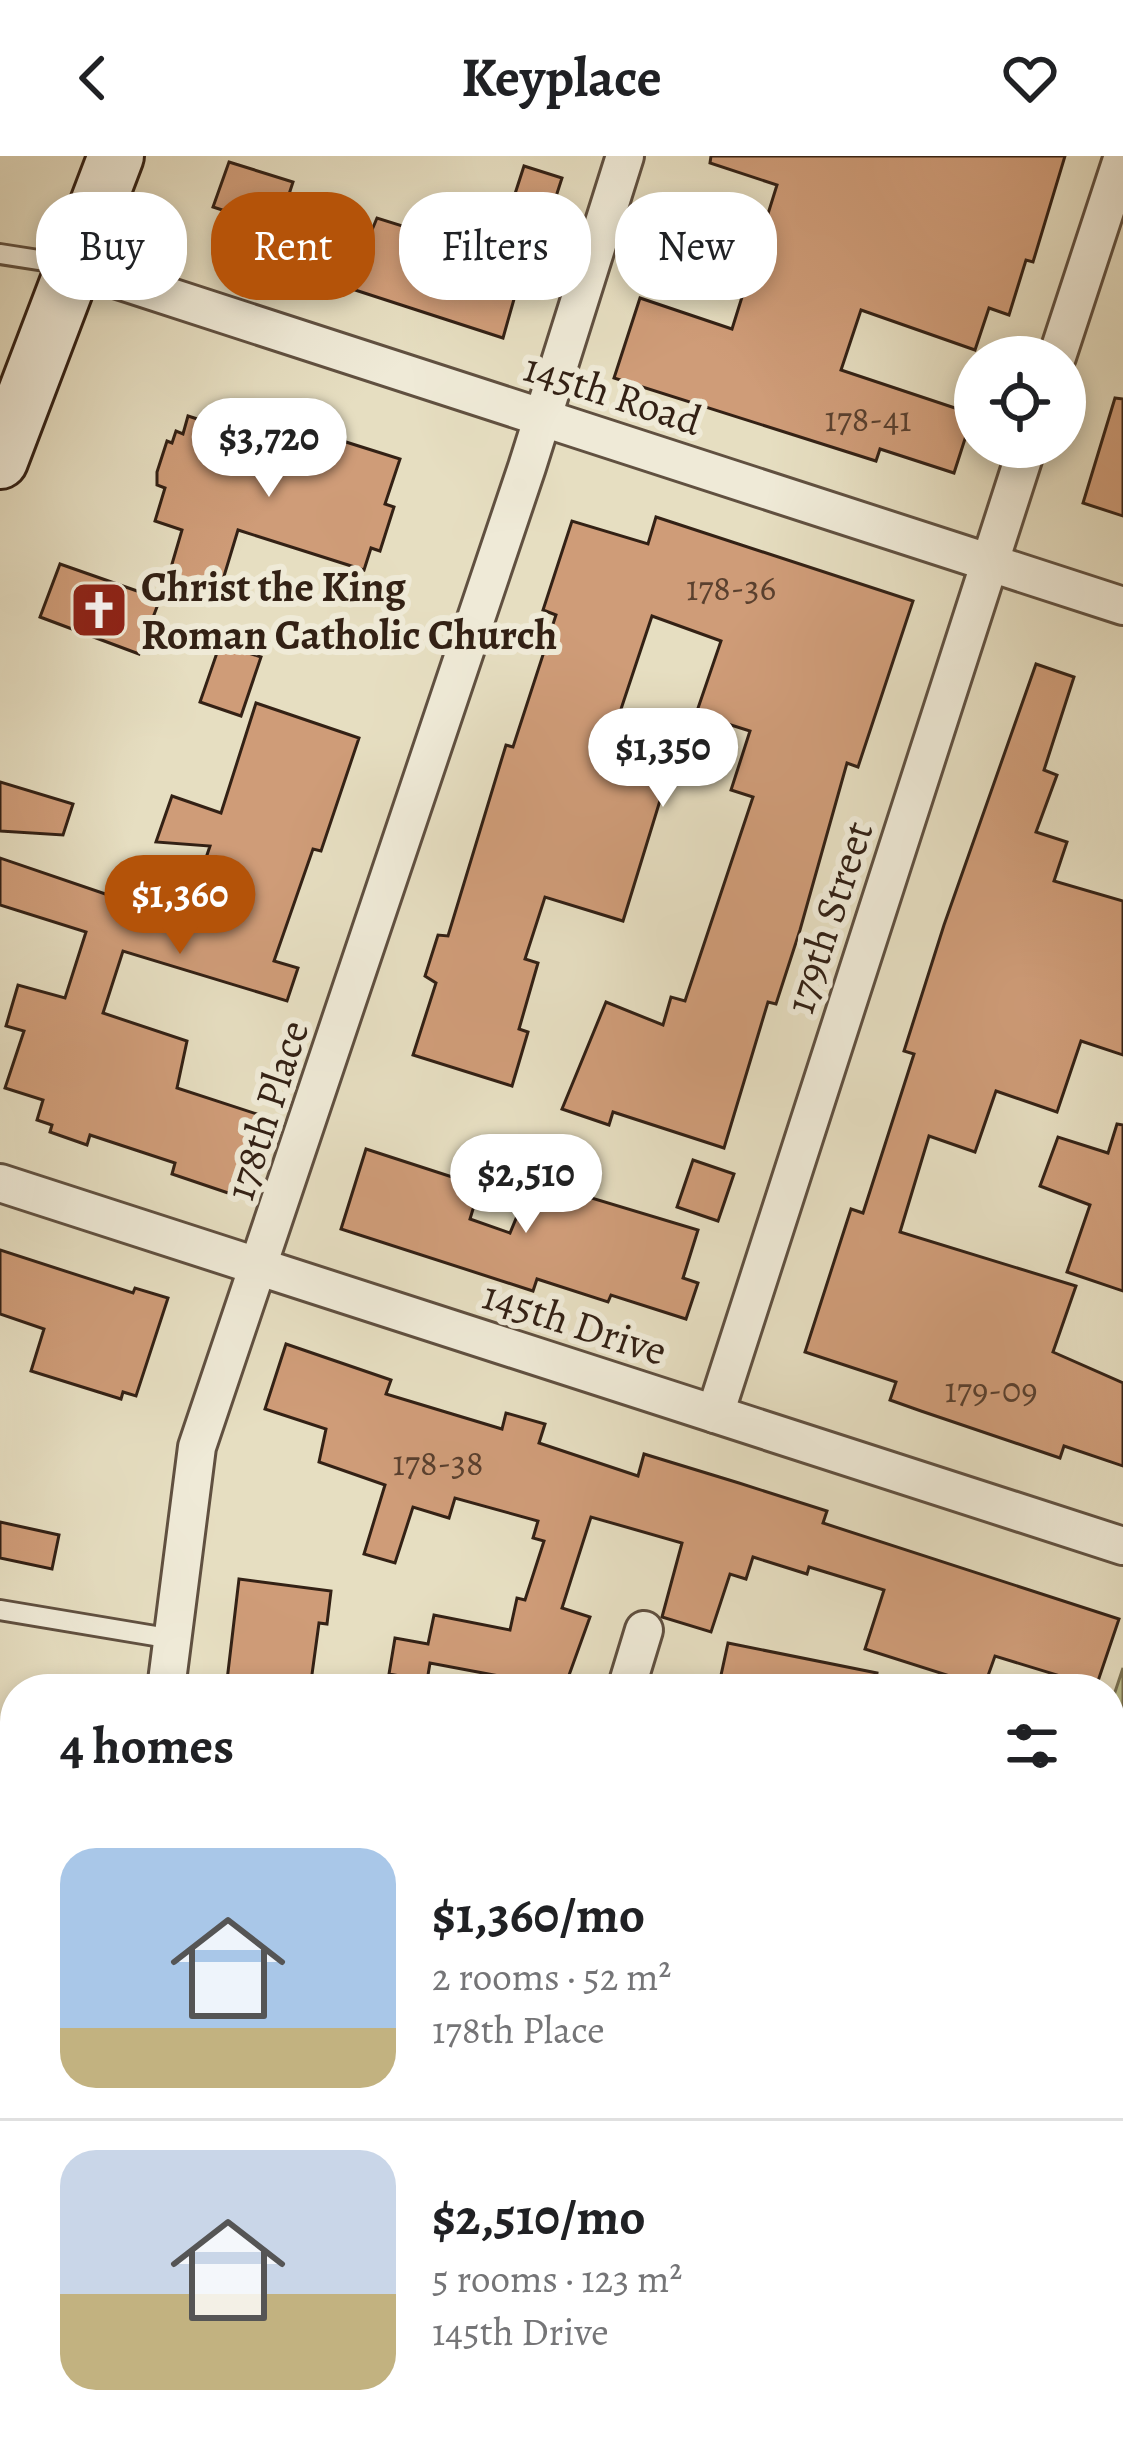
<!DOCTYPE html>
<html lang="en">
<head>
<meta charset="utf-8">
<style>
  body { margin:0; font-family:Alegreya,serif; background:#f6f6f6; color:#202124; height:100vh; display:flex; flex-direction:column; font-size:45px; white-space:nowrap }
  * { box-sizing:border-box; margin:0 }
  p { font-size:39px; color:#757577 }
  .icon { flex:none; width:66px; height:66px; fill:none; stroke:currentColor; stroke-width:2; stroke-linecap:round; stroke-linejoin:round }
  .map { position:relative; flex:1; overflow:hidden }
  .drawer { position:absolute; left:0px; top:1518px; width:1125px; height:768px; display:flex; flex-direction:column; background:#fff; border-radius:48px 48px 0 0; box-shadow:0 6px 18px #0003 }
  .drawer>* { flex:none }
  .top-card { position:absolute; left:36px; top:36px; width:1053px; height:108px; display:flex; gap:24px }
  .fabs { position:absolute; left:954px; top:180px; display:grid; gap:24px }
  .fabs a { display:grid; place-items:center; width:132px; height:132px; border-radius:50%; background:#fff; box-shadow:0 6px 18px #0003; font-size:60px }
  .price { position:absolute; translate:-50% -102px; padding:0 27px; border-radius:42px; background:#fff; color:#222; font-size:39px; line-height:78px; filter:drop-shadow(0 3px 6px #0008) }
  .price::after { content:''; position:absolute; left:50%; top:72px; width:36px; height:27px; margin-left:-18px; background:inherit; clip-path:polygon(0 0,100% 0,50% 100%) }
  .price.active { background:#b45309; color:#fff }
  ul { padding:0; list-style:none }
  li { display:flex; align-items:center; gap:36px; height:300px; padding:0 60px }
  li+li { border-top:3px solid #e0e0e0 }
  li span { display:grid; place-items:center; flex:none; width:336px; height:240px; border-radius:36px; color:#555 }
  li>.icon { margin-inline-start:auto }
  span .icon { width:144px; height:144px; fill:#fffc; stroke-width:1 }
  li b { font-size:51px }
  h2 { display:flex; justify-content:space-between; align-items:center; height:144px; padding:0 60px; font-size:51px }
  .pill { padding:0 42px; border-radius:48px; background:#fff; box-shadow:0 6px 18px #0003; font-size:42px; line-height:108px }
  .pill.active { background:#b45309; color:#fff }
  header { display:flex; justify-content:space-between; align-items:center; height:156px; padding:0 60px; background:#fff; font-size:54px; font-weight:700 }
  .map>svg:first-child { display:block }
  .green { fill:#bdbf8d; stroke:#787051; stroke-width:3 }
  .building { fill:#cf9c78; stroke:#332115; stroke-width:3 }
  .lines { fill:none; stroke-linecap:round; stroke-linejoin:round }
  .lane-casing { stroke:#605040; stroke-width:24 }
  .street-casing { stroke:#605040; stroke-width:42 }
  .secondary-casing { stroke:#332115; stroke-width:60 }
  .lane { stroke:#efead7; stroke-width:18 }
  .street { stroke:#efead7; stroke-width:36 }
  .secondary { stroke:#efead7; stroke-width:54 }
  .labels { text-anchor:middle; stroke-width:12; stroke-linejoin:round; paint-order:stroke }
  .number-label { font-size:36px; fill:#5a402e }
  .street-label { font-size:42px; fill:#332115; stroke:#efead7 }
  .poi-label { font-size:42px; font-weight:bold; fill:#332115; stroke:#efead7; text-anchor:start }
</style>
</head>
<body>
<header><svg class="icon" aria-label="back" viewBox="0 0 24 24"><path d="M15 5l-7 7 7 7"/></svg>Keyplace<svg class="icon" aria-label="heart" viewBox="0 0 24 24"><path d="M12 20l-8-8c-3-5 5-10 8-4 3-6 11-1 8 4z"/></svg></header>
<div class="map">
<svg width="1123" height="2286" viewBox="0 0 1123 2286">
  <rect width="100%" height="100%" fill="#e6dec1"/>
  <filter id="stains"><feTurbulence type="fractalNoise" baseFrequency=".00167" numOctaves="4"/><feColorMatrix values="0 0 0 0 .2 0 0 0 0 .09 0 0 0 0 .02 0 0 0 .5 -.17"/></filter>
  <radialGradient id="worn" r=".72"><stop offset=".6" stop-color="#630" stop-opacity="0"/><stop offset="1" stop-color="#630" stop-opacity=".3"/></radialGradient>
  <path class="green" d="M1123,1512V1626L1110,1622V1551Z"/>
  <g class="building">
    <path d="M711,0H1065L1033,106L1026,104L1009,159L989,152L975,194L861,154L841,214L973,258L954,317L880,293L876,305L614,222L640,142L732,173L777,29L710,7Z"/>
    <path d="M229,6L293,26L278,72L213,51Z"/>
    <path d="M524,10L562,22L551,56L513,44Z"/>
    <path d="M315,55L372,74L377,62L505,102L504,107L522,115L503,182L352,133L359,114L302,95Z"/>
    <path d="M1115,242L1123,243V360L1083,347Z"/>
    <path d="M188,260L323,303L330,281L400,303L385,348L394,351L380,395L371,392L364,414L238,374L218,440L167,425L182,374L155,365L165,332L157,329V316L167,285L172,287L176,275L183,278Z"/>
    <path d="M656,361L913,445L858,611L847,607L800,774L776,848L768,846L724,992L613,956L609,969L562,953L606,846L663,869L671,841L685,845L753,641L731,634L750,575L696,558L721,485L652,460L613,577L674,599L623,765L545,741L525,803L538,807L519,873L528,876L512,930L413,899L436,827L425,820L438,779L448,780L506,589L513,591L556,459L543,454L572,365L648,388Z"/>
    <path d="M60,408L160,443L139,498L40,461Z"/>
    <path d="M220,488L261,501L241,560L200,546Z"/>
    <path d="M1036,508L1074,521L1044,614L1057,619L1036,676L1067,686L1054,725L1123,745V899L1081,885L1057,956L996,935L975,996L929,980L900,1076L1076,1130L1053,1196L1123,1227V1310L1064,1290L1060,1302L921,1255L890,1244L896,1226L805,1196L851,1053L863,1057L914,898L904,895L944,769Z"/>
    <path d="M256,547L359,582L321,695L313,693L274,805L298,812L287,845L123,795L103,857L187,885L177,932L266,961L240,1041L172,1018L175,1007L90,979L87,989L50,976L52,969L37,964L43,944L5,932L24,875L6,870L18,829L65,842L86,776L0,749V702L123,744L118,757L181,776L210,690L156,686L172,640L221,657Z"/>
    <path d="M0,626L73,648L63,679L0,675Z"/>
    <path d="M1117,968L1123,969V1135L1067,1116L1090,1049L1040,1030L1058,981L1108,997Z"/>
    <path d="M366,993L480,1030L470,1063L510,1077L532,1024L698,1074L683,1122L698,1127L686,1163L611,1139L608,1146L537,1123L533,1135L341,1073Z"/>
    <path d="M693,1004L734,1018L718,1065L677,1051Z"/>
    <path d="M0,1094L133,1137L135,1132L168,1142L136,1240L123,1236L121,1243L31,1215L44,1173L0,1158Z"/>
    <path d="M286,1188L391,1224L386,1238L502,1273L506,1257L545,1268L539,1287L638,1320L644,1298L739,1327L827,1355L823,1367L1119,1463L1096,1531L995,1500L984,1531L865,1493L884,1434L809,1411L807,1418L753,1401L746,1423L730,1418L711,1476L662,1461L682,1387L591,1361L562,1452L590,1461L564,1533H497L499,1520L430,1507L427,1525L389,1518L395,1482L428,1488L434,1459L510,1474L517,1442L525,1444L544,1385L533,1382L538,1365L455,1342L449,1362L413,1351L395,1407L364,1398L385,1329L319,1306L326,1273L265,1253Z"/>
    <path d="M0,1366L59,1379L52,1413L0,1402Z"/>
    <path d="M239,1423L331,1435L327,1468L319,1467L310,1533H226Z"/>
    <path d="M728,1487L877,1517L875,1533H718Z"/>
  </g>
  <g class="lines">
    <defs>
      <g id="lane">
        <path d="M0,98L71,109"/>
        <path d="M0,1454L173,1483"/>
      </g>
      <g id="street">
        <path d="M75,110L1123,450"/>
        <path d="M1057,201L1123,0"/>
        <path d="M0,1027L1123,1390"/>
        <path d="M715,1258L1027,291"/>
        <path d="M166,1533L197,1291L527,311L625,0"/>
        <path d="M626,1533L644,1474"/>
        <path d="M1110,1884L1123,1888"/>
        <path d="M0,2053L15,2054"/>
      </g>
      <path id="secondary" d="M0,305L116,0"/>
    </defs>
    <use href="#lane" class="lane-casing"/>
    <use href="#street" class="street-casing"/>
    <use href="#secondary" class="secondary-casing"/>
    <use href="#lane" class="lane"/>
    <use href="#street" class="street"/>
    <use href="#secondary" class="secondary"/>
  </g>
  <defs>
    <symbol id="church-square" viewBox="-11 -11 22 22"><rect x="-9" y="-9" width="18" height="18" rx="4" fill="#8f2418" stroke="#efead7"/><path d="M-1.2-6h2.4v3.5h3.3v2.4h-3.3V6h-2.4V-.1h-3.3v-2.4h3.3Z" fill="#fff"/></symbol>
  </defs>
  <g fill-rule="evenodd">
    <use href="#church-square" x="66" y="421" width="66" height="66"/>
  </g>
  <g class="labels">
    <g class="number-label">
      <text x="868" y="275">178-41</text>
      <text x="731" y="444">178-36</text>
      <text x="991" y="1246">179-09</text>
      <text x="438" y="1319">178-38</text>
    </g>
    <g class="street-label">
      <text transform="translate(613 237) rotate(18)" y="15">145th Road</text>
      <text transform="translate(828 761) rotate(-72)" y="15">179th Street</text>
      <text transform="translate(266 954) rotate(-72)" y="15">178th Place</text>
      <text transform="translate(575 1166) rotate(18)" y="15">145th Drive</text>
    </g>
    <g class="poi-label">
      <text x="141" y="445">Christ the King<tspan x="141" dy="48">Roman Catholic Church</tspan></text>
    </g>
  </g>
  <rect width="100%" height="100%" filter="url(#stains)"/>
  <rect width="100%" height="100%" fill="url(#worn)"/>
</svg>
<div class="fabs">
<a><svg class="icon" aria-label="locate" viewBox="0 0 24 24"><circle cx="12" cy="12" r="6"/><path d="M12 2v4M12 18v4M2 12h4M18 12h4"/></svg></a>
</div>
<b class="price" style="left:269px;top:344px">$3,720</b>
<b class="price" style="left:663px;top:654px">$1,350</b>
<b class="price active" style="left:180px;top:801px">$1,360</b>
<b class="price" style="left:526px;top:1080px">$2,510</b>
<div class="top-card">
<a class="pill">Buy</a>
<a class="pill active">Rent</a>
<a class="pill">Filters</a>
<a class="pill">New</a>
</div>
<section class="drawer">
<h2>4 homes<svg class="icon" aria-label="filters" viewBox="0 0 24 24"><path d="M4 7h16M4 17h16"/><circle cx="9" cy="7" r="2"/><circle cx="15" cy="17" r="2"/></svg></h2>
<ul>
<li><span style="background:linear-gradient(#a9c7e8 75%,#c2b280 0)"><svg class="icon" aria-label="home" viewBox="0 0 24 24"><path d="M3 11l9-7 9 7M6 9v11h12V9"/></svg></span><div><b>$1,360/mo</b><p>2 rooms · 52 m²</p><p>178th Place</p></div></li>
<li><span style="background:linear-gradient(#c9d6e8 60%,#c2b280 0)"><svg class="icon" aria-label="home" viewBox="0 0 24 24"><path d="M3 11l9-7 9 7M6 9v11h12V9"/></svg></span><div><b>$2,510/mo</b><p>5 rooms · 123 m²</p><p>145th Drive</p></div></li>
</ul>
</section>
</div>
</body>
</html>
